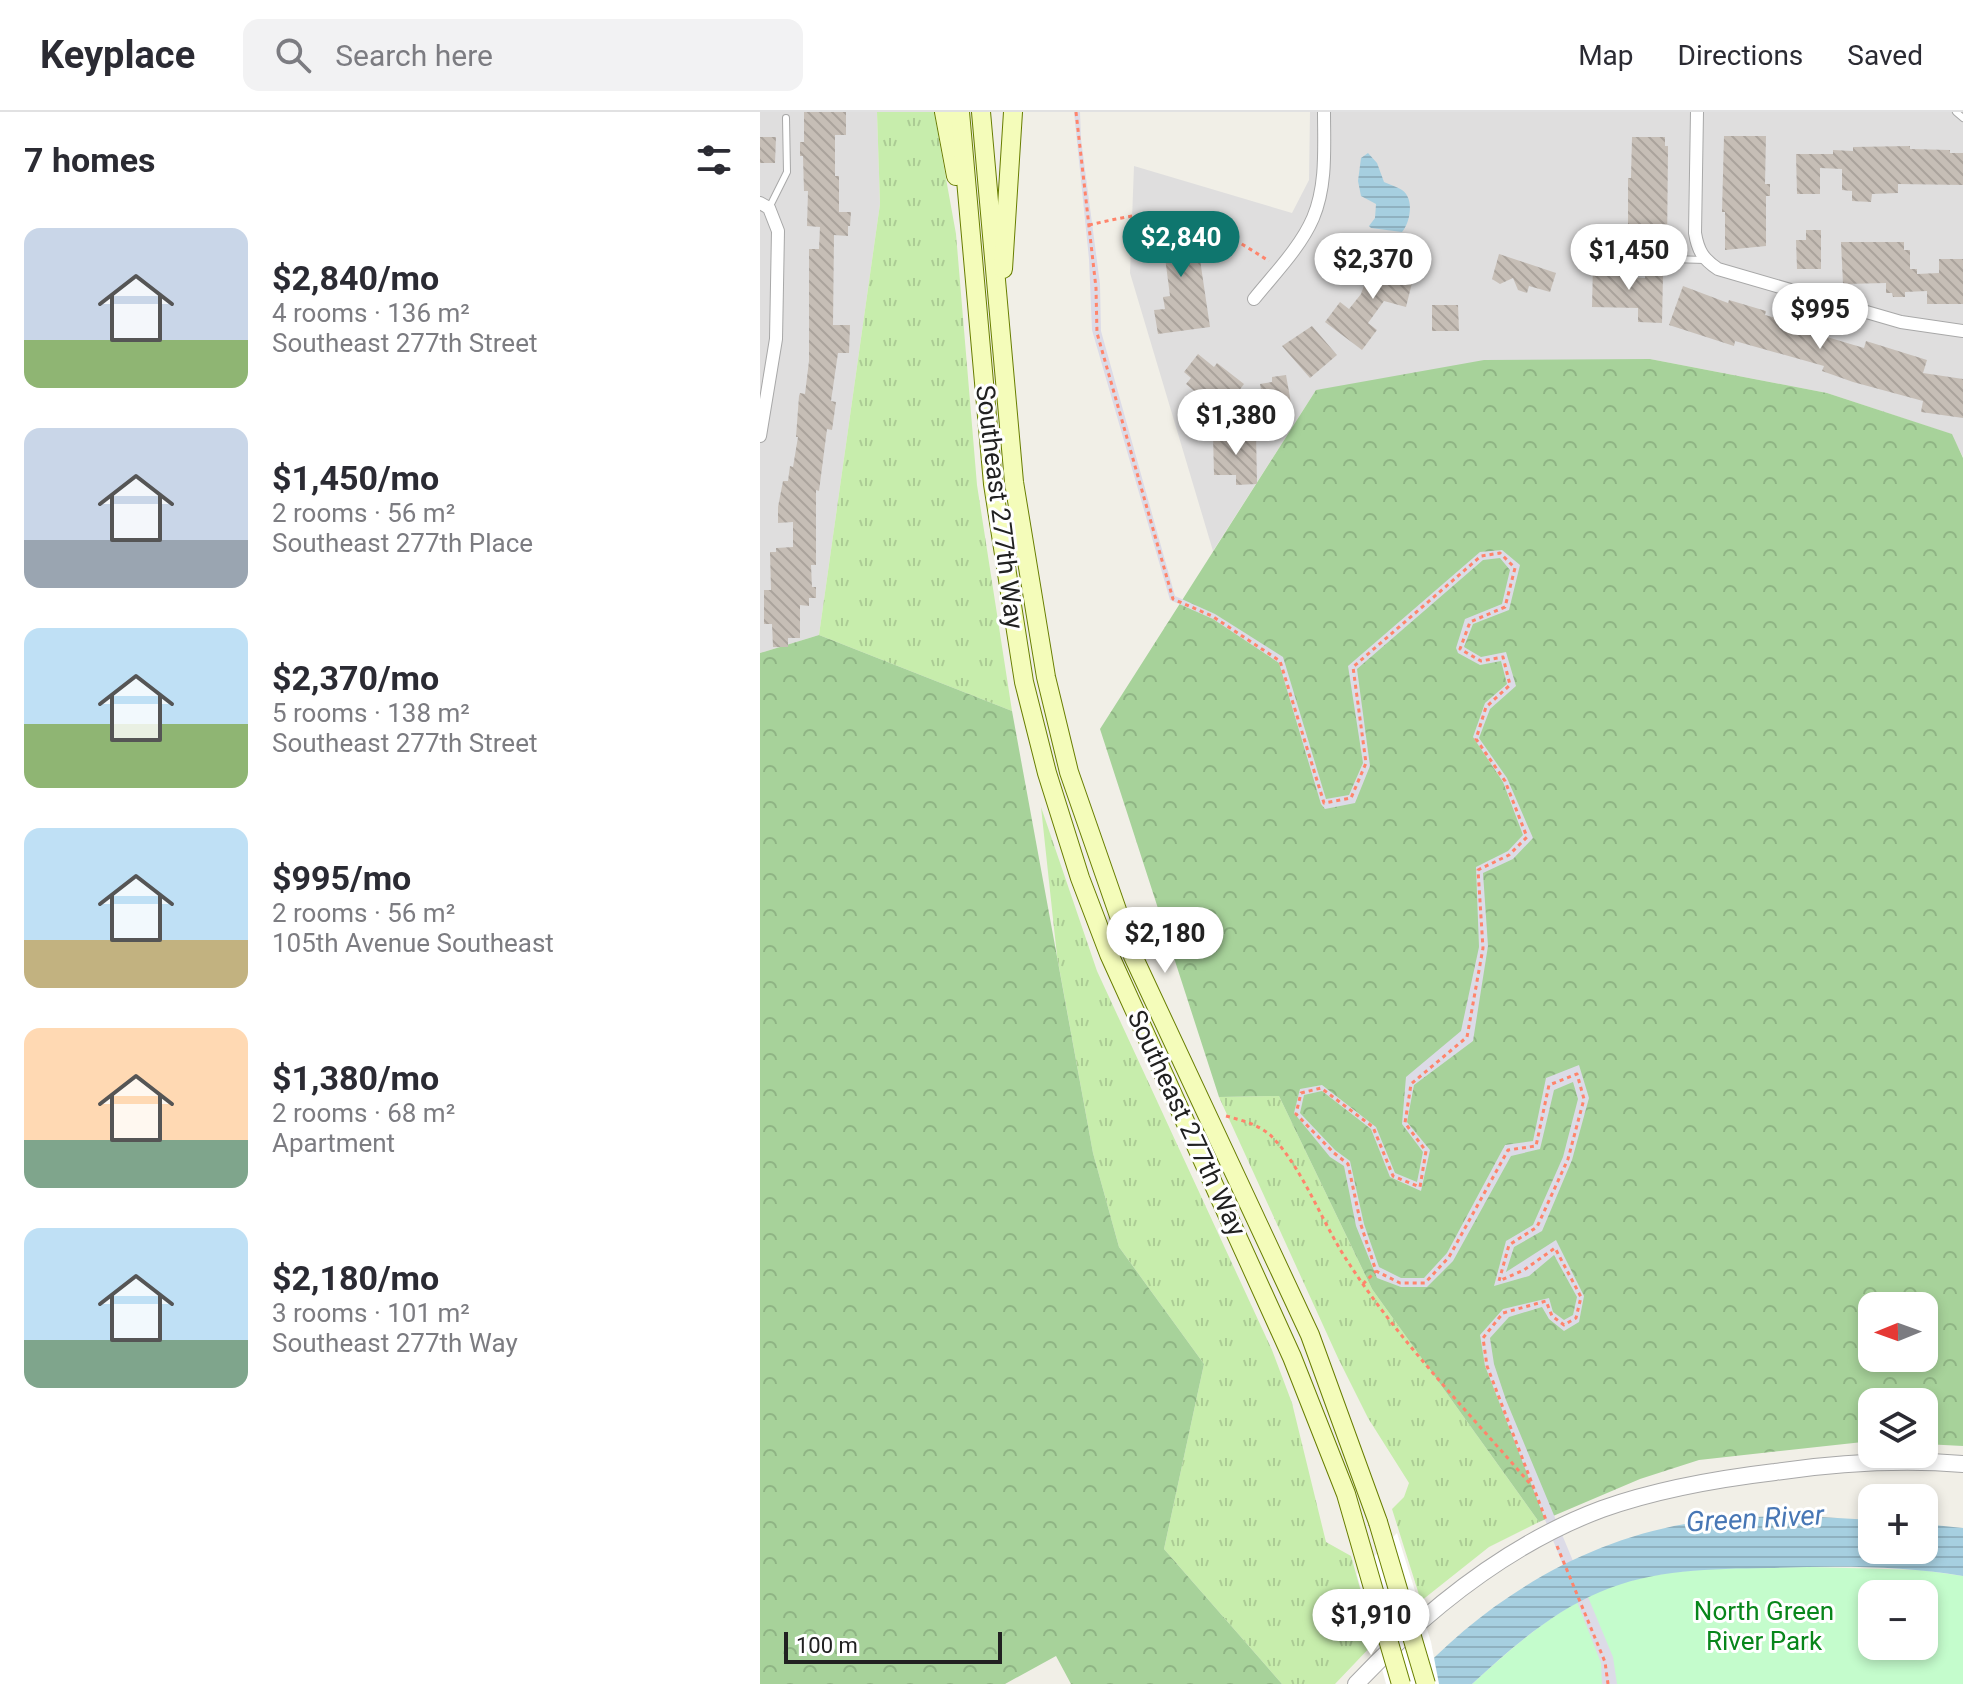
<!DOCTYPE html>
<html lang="en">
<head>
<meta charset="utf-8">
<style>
  body { margin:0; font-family:Roboto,sans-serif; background:#f2f2f3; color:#2b2b33; height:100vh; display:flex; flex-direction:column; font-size:30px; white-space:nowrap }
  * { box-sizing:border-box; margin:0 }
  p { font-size:26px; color:#7c7c81 }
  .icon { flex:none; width:44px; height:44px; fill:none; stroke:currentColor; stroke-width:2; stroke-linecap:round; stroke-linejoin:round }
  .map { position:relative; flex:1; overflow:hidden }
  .panel { display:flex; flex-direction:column; background:#fff; width:760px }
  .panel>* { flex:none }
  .needle { width:52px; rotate:269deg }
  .controls { position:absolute; left:1098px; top:1180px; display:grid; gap:16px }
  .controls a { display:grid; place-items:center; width:80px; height:80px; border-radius:16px; background:#fff; box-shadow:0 4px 12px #0003; font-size:40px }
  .scale { position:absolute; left:24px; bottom:20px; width:218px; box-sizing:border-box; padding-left:8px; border:4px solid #212121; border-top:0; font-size:22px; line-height:28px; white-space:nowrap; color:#212121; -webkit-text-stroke:6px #fff; paint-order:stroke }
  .price { position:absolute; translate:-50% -68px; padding:0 18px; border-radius:28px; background:#fff; color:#222; font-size:26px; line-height:52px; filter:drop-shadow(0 2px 4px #0008) }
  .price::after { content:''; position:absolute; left:50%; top:48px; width:24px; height:18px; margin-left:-12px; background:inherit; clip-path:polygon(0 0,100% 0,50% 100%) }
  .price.active { background:#0f766e; color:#fff }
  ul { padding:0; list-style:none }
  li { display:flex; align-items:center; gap:24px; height:200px; padding:0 24px }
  li span { display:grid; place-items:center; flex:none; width:224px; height:160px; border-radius:16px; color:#555 }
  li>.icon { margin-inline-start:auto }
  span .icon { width:96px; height:96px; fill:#fffc; stroke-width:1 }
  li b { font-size:34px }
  h2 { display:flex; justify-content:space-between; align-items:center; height:96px; padding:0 24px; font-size:34px }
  header { display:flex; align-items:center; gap:48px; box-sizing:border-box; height:112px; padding:0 40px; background:#fff; border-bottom:2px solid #e1e1e2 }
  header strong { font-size:38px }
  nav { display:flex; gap:44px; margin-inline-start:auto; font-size:28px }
  .search { width:560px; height:72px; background:#f2f2f3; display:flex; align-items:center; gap:20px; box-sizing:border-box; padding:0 28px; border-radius:16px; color:#7c7c81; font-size:30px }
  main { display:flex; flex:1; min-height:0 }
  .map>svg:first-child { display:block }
  .residential { fill:#dfdede }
  .grass { fill:url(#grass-tufts) }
  .forest { fill:url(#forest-crowns); fill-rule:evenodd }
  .park { fill:#c4fccc; fill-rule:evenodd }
  .plaza { fill:#dcdbe7 }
  .water { fill:url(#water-rules) }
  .pier { fill:#fff }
  .building { fill:url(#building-back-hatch) }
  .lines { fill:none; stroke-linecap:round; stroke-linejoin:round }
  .service-casing { stroke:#a8a8a8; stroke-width:8 }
  .minor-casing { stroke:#a8a8a8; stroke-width:14 }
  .tertiary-casing { stroke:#a8a8a8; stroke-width:18 }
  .secondary-casing { stroke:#687e01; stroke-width:20 }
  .path { stroke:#ff846b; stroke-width:3; stroke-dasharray:4 4; stroke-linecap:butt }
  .service { stroke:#fff; stroke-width:6 }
  .minor { stroke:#fff; stroke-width:12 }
  .tertiary { stroke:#fff; stroke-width:16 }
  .secondary { stroke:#f4fcba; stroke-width:18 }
  .secondary-bridge-casing { stroke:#687e01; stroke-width:20; stroke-linecap:butt }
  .secondary-bridge { stroke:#f4fcba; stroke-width:18 }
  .labels { text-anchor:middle; stroke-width:6; stroke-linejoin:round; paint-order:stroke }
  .street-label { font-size:26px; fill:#212121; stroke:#fff }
  .park-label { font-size:26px; fill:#08861b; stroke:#fff }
  .water-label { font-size:28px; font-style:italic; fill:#4877b5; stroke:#fff }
</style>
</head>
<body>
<header>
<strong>Keyplace</strong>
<div class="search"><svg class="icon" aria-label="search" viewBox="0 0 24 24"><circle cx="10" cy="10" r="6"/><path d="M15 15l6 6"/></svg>Search here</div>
<nav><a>Map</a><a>Directions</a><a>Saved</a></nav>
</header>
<main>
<section class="panel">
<h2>7 homes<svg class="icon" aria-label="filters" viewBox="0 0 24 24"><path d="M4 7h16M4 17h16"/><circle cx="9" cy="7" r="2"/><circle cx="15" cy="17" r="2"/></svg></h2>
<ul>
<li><span style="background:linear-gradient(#c9d6e8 70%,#8fb573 0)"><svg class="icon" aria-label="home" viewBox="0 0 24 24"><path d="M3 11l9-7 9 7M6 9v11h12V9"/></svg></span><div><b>$2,840/mo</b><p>4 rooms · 136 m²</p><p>Southeast 277th Street</p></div></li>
<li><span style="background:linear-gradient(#c9d6e8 70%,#9aa5b1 0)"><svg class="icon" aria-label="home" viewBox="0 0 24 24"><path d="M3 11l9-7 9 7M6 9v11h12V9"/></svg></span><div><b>$1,450/mo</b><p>2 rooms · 56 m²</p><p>Southeast 277th Place</p></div></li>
<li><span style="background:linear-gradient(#bfe0f5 60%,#8fb573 0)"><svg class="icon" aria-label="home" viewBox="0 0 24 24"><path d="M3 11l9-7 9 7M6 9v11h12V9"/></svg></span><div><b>$2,370/mo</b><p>5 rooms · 138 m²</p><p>Southeast 277th Street</p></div></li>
<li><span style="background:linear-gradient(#bfe0f5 70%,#c2b280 0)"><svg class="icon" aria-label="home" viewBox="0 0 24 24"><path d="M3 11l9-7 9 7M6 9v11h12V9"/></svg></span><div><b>$995/mo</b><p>2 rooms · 56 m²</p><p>105th Avenue Southeast</p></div></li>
<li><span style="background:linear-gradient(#ffd9b3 70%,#7fa58c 0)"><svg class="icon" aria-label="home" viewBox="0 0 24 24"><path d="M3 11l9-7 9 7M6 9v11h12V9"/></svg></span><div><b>$1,380/mo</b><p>2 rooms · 68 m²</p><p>Apartment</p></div></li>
<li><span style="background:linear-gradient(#bfe0f5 70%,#7fa58c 0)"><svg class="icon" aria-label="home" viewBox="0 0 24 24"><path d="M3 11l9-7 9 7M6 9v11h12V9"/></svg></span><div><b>$2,180/mo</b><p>3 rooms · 101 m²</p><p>Southeast 277th Way</p></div></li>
</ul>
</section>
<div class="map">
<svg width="1203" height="1572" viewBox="0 0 1203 1572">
  <defs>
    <pattern id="grass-tufts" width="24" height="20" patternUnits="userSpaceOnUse" patternTransform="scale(2)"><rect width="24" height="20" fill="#c7edac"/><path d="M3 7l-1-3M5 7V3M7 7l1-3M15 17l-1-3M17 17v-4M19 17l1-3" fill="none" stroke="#abcb94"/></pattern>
    <pattern id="forest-crowns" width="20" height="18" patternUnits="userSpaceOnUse" patternTransform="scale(2)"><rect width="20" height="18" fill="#a7d29a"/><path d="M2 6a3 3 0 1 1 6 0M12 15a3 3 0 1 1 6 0" fill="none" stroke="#8fb484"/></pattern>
    <pattern id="water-rules" width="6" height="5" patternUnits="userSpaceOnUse" patternTransform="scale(2)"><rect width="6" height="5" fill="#a6cfe0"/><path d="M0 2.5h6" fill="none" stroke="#8fb1c0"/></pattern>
    <pattern id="building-back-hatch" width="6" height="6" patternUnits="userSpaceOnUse" patternTransform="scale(2)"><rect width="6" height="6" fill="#c6beb6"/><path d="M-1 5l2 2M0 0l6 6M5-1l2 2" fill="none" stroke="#aaa39c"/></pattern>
  </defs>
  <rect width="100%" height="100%" fill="#f1efe7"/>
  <g class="residential">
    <path d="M0,0H117L120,92L59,523L0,541Z"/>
    <path d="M550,0H1203V345L1191,322L1067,281L890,247L556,278L453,439L370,161L374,54L532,101L549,68Z"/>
  </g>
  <g class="grass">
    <path d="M117,0H174L196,122L217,373L252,599L59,523L120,92Z"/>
    <path d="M281,695L337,859L512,1238L532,1291L566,1430L591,1444L615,1530L575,1572H522L404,1437L444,1252L359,1135L333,1041L297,844Z"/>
    <path d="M519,984L612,1177L779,1410L729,1435L661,1489L632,1397L644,1385L649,1371L608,1306L578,1246L459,985Z"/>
  </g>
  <g class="forest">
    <path d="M890,247L1067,281L1192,322L1203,346V1334L1164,1332V1290H1112V1329L939,1348L880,1367L779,1410L612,1177L519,984L459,985L340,617L556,278L724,248ZM1112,1194H1164V1246H1112Z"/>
    <path d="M59,523L252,599L333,1041L359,1135L444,1252L404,1437L522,1572H311L296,1544L245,1572H0V541Z"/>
  </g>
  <path class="park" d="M1050,1455L1161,1458L1203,1464V1572H712C755,1533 803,1490 859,1472C920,1453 987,1456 1050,1455ZM1112,1482H1164V1534H1112Z"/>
  <path class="plaza" d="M314,0H320L321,27L340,172L341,219L415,484L455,502L523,545L566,687L589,683L603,651L588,554L720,440L742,438L760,453L749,498L713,512L704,535L721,545L746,540L756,574L730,597L719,626L747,666L773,726L753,747L723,761L728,834L713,929L654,973L647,1010L670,1038L661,1079L630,1065L611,1017L562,979L544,983L540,1001L575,1038L590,1049L604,1112L619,1155L641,1166H664L687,1141L745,1033L773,1029L786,966L819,953L829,986L812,1048L782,1119L754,1135L746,1160L796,1128L824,1184L819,1210L804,1219L789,1207L782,1195L749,1205L730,1226L734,1252L746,1288L853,1545L857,1572H842L841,1551L725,1254L720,1223L743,1197L789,1186L793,1200L804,1208L813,1203L817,1185L794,1143L769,1164L734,1174L746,1129L773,1113L803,1045L818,987L813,970L794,978L780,1037L751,1044L693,1149L667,1175H641L617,1166L596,1114L584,1054L570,1045L534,1001L540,977L562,973L616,1015L635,1061L657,1070L663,1040L642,1012L646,965L701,919L719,835L716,755L748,739L763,723L743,670L713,625L725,591L747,572L741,549L720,553L698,541L696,536L705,507L742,492L750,458L740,446L723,448L597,557L610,654L595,691L565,697L561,692L519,551L453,507L410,488L332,218L329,147Z"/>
  <g class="water">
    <path d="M608,41L617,51L624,70C630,73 638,75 642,78C655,87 650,111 642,120L611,116L609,114L615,106L616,92L601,84L598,69L601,46Z"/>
    <path d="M1043,1404L1112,1408V1438H1164V1412L1203,1416V1464C1139,1453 1073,1454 1008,1456C952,1457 893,1457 840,1480C792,1500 750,1537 712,1572H649C725,1487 829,1424 944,1409C977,1405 1010,1404 1043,1404Z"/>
  </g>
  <path class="pier" d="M637,1421L671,1530L679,1572H626L597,1462Z"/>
  <g class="building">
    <path d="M44,0H86V23H75V64H79V100H91L90,114H88V124L74,123L73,213H90L89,241H78L71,289L76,290L72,318L67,317L59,379L56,378V453H51L52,475H56V486H49V494L40,493V526H28V535H13L12,512H4V478H11L10,440H16V436L33,435V410L18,411V395L23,369H28L30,354L33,355L38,325H36L39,284L40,281L45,282L49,249V137H59L60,115L47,114L48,79H44L43,44H40V30H44Z"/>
    <path d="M964,24H1006L1005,72H1010V84H1006V134L965,138V100H962Z"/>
    <path d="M0,25H16L15,51H0Z"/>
    <path d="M872,25H905V34H908L907,137H889V130L868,129V66H871Z"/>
    <path d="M1150,34V37L1190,38V41H1203V73L1138,72V81L1112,82L1111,90L1092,89V79L1082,78V57L1060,56V82H1037L1036,42H1073V38L1093,39V35Z"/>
    <path d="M434,107L450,215L398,222L394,198L405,197L403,185L410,184L405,145L394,146L391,124L402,123L400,112Z"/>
    <path d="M1046,118H1061V157H1037L1036,128H1046Z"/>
    <path d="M1081,130H1144V138H1150V157H1157V162L1179,161V147H1203V192H1167V179L1145,180V185H1133L1132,181H1126V171L1083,172Z"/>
    <path d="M739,142L796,161L790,180L769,174L767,181L758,178L753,166L740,172L732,167Z"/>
    <path d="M615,143L637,149L635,154L655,159L646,195L624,189L608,211L617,218L602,238L565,210L580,190L589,197L601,182Z"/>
    <path d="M833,153H861V165L885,166L886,160L903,163L902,211L878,210V196L832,195Z"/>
    <path d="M923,174L968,191L969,188L1006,199L1005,203L1024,208L1023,212L1104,236L1106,229L1167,248L1163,261L1203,267V306L1161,300L1163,289L1093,270L1062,259L1064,254L975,229L974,234L909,213Z"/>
    <path d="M672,193H698L699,219H672Z"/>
    <path d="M552,214L577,243L550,266L522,234Z"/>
    <path d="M438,242L454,255L457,251L484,272L464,299L455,292L448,301L434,290L439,283L426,272L431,266L424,260Z"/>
    <path d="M526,263L534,308L507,313L500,272L512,270V265Z"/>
    <path d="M496,321L497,372L476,373V363H454L453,322Z"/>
  </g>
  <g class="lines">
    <defs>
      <g id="service">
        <path d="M1196,0L1203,6"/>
        <path d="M9,96L27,60L26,6"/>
        <path d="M841,145L945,148"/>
      </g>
      <g id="minor">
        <path d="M937,0L935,121C938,139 943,147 958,157L1141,210L1203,219"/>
        <path d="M0,91L9,96L18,119L16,227L0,324"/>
        <path d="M494,187C514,162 540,136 553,106C567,73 564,35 564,0"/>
      </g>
      <path id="tertiary" d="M596,1572C664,1500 748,1432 842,1397C898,1377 956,1367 1015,1360C1077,1351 1140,1347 1203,1352"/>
      <g id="secondary">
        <path d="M184,0L196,64"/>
        <path d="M200,0L233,372L264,570L287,661L320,766L349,842L532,1245L586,1382L622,1507"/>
        <path d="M221,0L254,370L286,565L309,660L373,844L550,1223L618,1410"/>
        <path d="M243,157L253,0"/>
      </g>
    </defs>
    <use href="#service" class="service-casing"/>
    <use href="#minor" class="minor-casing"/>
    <use href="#tertiary" class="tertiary-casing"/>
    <use href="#secondary" class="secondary-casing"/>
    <g class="path">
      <path d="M316,0L336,176L337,221L413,487L452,504L520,549L564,691L591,686L606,651L593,555L721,444L740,441L755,456L745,495L710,510L700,537L721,549L743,545L750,573L726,595L716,627L745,669L767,725L749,743L718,758L723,836L707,925L651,972L645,1011L666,1039L660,1075L633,1064L613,1015L561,976L541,981L536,1002L574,1041L588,1052L601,1113L616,1159L640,1171H665L689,1145L748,1038L776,1034L789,973L817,962L824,987L808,1047L777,1115L749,1133L739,1169L764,1158L795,1136L821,1185L816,1206L804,1213L792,1204L786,1189L743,1201L723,1226L727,1254L786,1408"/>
      <path d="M329,113C352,108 378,101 402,102C442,105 477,129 509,149"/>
      <path d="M466,1004C484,1009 502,1013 515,1028C545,1061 564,1115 590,1153C640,1230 712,1304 772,1374"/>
      <path d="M603,1172L616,1159"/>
      <path d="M797,1434L845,1550L848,1572"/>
    </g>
    <use href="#service" class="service"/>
    <use href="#minor" class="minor"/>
    <use href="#tertiary" class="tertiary"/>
    <use href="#secondary" class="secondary"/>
    <defs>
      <g id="secondary-bridge">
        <path d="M618,1410L666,1572"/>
        <path d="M622,1507L641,1572"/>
      </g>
    </defs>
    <use href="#secondary-bridge" class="secondary-bridge-casing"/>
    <use href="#secondary-bridge" class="secondary-bridge"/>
  </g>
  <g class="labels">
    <g class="street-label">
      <text transform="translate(240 395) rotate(83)" y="9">Southeast 277th Way</text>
      <text transform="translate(427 1011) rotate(65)" y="9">Southeast 277th Way</text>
    </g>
    <g class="park-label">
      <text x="1004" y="1508">North Green<tspan x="1004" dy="30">River Park</tspan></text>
    </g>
    <g class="water-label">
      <text transform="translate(995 1406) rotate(-3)" y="10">Green River</text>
    </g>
  </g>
</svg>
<div class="controls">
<a><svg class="needle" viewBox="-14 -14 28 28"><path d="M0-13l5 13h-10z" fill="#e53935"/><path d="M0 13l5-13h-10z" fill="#7c7c81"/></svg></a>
<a><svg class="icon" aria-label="layers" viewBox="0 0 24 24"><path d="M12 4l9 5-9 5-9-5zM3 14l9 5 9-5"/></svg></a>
<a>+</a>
<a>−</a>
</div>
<div class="scale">100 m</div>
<b class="price active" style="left:421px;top:167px">$2,840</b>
<b class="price" style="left:869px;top:180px">$1,450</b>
<b class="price" style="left:613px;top:189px">$2,370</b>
<b class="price" style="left:1060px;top:239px">$995</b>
<b class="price" style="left:476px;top:345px">$1,380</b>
<b class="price" style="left:405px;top:863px">$2,180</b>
<b class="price" style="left:611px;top:1545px">$1,910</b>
</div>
</main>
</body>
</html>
